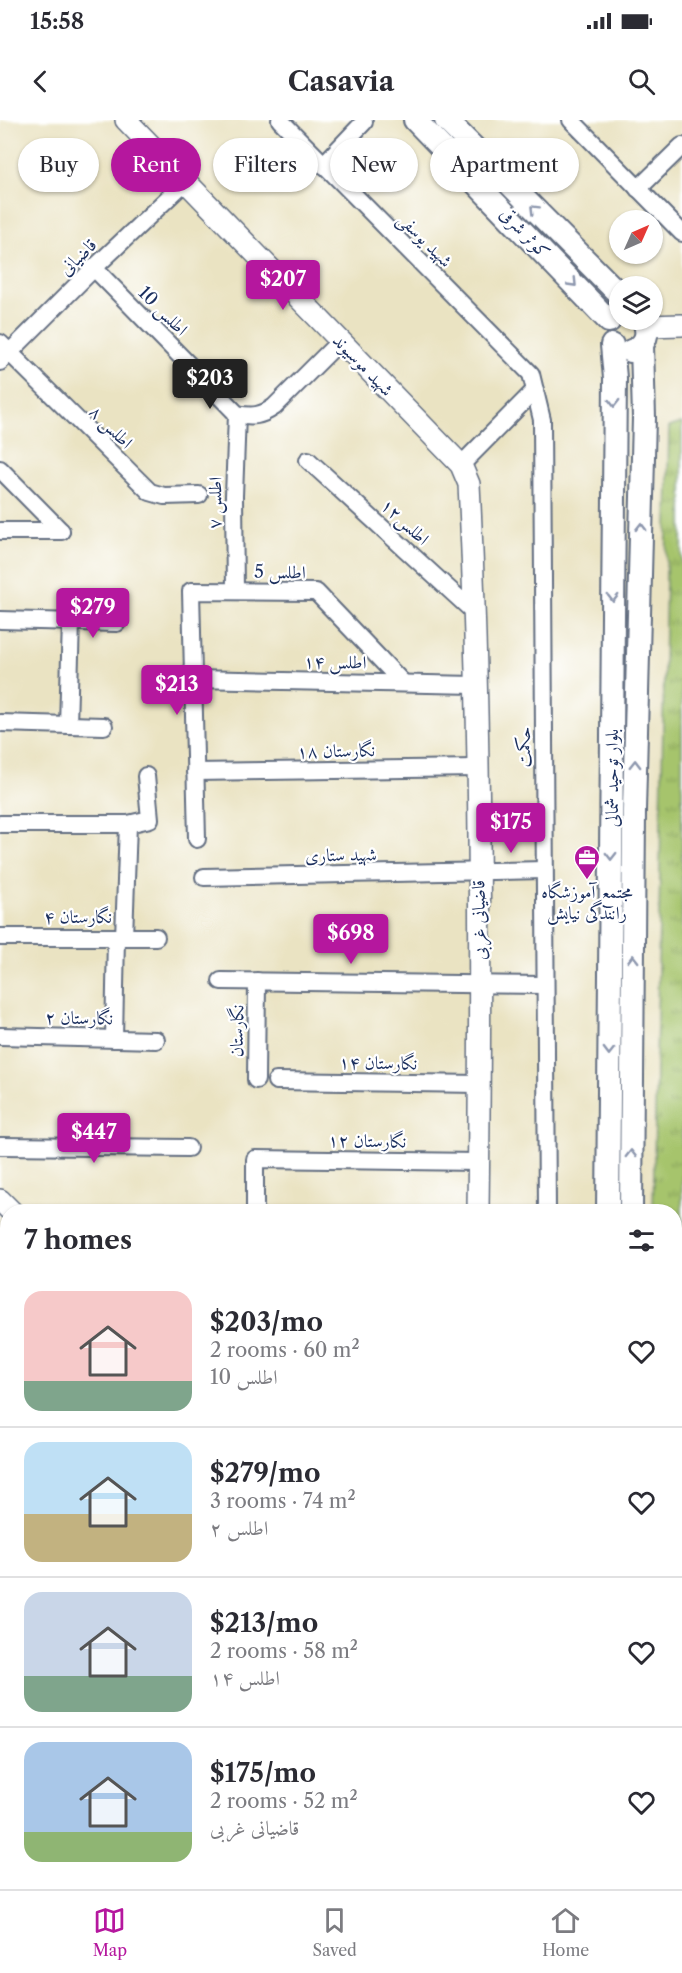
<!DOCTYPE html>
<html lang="en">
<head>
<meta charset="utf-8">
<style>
  body { margin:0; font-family:"Libre Caslon Text",Amiri,serif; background:#f7f7f7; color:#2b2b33; height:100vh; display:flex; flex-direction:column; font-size:22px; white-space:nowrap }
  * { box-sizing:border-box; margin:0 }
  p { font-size:20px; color:#7c7c81 }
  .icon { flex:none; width:33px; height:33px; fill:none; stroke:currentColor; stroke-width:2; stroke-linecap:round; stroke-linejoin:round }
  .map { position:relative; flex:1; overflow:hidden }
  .sheet { position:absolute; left:0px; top:1084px; width:682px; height:686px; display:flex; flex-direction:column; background:#fff; border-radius:24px 24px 0 0; box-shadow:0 2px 4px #0004 }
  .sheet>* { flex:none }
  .banner { position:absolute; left:18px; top:18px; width:646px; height:54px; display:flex; gap:12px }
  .needle { width:39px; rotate:45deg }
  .controls { position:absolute; left:609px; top:90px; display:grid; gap:12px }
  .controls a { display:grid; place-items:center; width:54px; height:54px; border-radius:50%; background:#fff; box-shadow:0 2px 4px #0004; font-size:30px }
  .price { position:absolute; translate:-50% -51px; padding:0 14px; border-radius:6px; background:#b5179e; color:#fff; font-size:20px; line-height:39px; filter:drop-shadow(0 2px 3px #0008) }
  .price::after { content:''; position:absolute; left:50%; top:36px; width:18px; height:14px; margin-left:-9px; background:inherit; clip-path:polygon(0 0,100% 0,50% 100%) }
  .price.selected { background:#222; color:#fff }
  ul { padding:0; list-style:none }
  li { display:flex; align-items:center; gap:18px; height:150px; padding:0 24px }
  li+li { border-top:2px solid #e1e1e2 }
  li span { display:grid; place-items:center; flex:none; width:168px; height:120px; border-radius:18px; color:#555 }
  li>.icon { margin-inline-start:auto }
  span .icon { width:72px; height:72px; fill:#fffc; stroke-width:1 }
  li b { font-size:26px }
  h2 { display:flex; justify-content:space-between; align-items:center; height:72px; padding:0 24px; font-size:26px }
  .chip { padding:0 21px; border-radius:27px; background:#fff; box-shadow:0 2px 4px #0004; font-size:21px; line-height:54px }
  .chip.selected { background:#b5179e; color:#fff }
  .status { display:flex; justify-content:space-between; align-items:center; height:42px; padding:0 30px; background:#fff; direction:ltr }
  .status svg { height:16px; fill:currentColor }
  header { display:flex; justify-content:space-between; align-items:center; height:78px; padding:0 24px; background:#fff; font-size:27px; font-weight:800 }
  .tab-bar { display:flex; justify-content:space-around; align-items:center; height:84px; border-top:2px solid #e1e1e2; background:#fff; font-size:16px; color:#7c7c81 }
  .tab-bar a { display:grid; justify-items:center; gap:3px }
  .tab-bar .selected { color:#b5179e }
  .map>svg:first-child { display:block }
  .park { fill:url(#park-tufts); stroke:#607a65; stroke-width:1.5 }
  .pitch { fill:#a6c46c; stroke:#607a65; stroke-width:1.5 }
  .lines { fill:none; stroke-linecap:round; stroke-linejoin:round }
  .minor-casing { stroke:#636e81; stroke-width:20 }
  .tertiary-casing { stroke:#636e81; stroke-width:24 }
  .secondary-casing { stroke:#636e81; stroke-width:26 }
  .minor { stroke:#fff; stroke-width:16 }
  .tertiary { stroke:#fff; stroke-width:21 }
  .secondary { stroke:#fff; stroke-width:22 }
  .oneway { stroke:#8d97ae }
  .labels { text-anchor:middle; stroke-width:4.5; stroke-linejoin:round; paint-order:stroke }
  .street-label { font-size:18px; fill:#1b2f5e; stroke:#fff }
  .poi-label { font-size:18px; fill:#1b2f5e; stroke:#fff }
</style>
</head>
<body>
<div class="status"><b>15:58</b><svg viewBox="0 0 49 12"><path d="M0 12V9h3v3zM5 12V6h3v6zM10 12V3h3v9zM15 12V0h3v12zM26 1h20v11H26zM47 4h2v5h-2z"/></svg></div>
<header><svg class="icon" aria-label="back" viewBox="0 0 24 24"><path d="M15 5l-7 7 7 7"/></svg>Casavia<svg class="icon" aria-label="search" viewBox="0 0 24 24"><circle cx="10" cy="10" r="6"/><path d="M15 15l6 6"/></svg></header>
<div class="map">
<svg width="682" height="1769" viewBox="0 0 682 1769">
  <defs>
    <pattern id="park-tufts" width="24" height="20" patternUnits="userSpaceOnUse" patternTransform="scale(1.5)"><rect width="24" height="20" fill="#a6c46c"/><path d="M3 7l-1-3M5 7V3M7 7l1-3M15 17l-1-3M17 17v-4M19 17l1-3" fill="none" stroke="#86a05c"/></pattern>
  </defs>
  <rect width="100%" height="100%" fill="#fff"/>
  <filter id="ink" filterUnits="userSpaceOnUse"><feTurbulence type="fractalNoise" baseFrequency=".0167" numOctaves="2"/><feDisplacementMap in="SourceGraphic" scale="12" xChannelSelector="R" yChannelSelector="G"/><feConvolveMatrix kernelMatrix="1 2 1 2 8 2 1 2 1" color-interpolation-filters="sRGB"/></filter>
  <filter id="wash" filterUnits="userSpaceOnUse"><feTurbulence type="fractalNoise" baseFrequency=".008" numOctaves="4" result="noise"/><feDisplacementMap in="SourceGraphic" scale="24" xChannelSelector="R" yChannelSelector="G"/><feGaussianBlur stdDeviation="1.35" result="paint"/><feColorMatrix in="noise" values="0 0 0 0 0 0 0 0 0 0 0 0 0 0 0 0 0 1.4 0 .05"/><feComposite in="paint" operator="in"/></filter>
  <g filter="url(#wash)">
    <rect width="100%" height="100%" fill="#eae3c2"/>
    <path class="park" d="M682,303V1546L675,1539V1092H653L669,307Z"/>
    <path class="pitch" d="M675,1558L682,1565V1769H368L362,1763L675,1762Z"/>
  </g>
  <g filter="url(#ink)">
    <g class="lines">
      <defs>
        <g id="minor">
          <path d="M280,0L531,254L542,300L547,1092"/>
          <path d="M571,0L682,113"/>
          <path d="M323,45L364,2"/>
          <path d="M638,69L682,26"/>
          <path d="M94,148L237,294C253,297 261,296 274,287L340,221"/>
          <path d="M0,223L150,372L164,376L199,375"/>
          <path d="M0,242L94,148L185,62"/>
          <path d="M308,340L475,493"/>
          <path d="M461,345L535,270"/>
          <path d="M0,349L61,411"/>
          <path d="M0,411H61"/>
          <path d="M235,471L234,376L237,294"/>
          <path d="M0,500L117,503"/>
          <path d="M194,559L476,565"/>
          <path d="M0,603L104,606"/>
          <path d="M68,605L71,501"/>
          <path d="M195,652L477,648"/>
          <path d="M0,704H128L150,699L146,656"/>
          <path d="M197,719L191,471L316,472L403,563"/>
          <path d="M204,757L544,750"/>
          <path d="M0,817H156"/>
          <path d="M124,817L128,704"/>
          <path d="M221,861L545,865"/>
          <path d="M0,916L156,920"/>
          <path d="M114,919L116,817"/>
          <path d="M256,960L257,861"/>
          <path d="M276,961L479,964"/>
          <path d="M0,1026L188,1028"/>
          <path d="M255,1092V1039L478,1042"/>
          <path d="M0,1320L8,1313"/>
          <path d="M0,1587L8,1579"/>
          <path d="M0,1740L8,1748"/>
        </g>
        <g id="tertiary">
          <path d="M126,0L461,345L469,364C481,607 481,850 478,1092"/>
          <path d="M646,206L682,205"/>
          <path d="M0,1080L12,1092"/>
          <path d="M0,1427L8,1435"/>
          <path d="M331,1762L337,1769"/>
        </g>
        <g id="secondary">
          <path d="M415,0L609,201"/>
          <path d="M446,0L620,175"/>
          <path d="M631,231C646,226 650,213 643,200"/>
          <path d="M608,1092L615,258L612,225"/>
          <path d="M631,1092L634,691L644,298L642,225"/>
          <path d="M198,1769L205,1762"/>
          <path d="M231,1769L237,1762"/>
        </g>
      </defs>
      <use href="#minor" class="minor-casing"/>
      <use href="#tertiary" class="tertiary-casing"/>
      <use href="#secondary" class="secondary-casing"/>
      <use href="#minor" class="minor"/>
      <use href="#tertiary" class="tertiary"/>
      <use href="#secondary" class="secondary"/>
    </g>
    <defs><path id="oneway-chevron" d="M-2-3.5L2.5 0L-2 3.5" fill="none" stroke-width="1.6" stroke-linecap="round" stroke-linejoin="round" transform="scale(1.5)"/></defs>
    <g class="oneway">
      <use href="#oneway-chevron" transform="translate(534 89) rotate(-135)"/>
      <use href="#oneway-chevron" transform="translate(573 163) rotate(46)"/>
      <use href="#oneway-chevron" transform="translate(614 283) rotate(90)"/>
      <use href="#oneway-chevron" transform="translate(641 407) rotate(-89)"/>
      <use href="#oneway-chevron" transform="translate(613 478) rotate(90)"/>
      <use href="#oneway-chevron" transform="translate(635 644) rotate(-89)"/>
      <use href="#oneway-chevron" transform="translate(611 736) rotate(90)"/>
      <use href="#oneway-chevron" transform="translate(633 839) rotate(-90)"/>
      <use href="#oneway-chevron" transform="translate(609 931) rotate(91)"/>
      <use href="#oneway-chevron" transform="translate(631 1034) rotate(-90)"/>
    </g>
  </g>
  <defs>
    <symbol id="office-pin" viewBox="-11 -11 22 30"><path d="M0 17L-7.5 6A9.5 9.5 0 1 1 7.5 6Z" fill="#b5179e" stroke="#fff"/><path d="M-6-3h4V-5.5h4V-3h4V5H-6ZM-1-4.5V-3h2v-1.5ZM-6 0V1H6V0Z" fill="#fff"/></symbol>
  </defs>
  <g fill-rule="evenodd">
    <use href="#office-pin" x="572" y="723" width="30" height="40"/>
  </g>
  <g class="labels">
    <g class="street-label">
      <text transform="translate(525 113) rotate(46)" y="6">کوثر شرقی</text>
      <text transform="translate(425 120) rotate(45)" y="6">شهید یوسفی</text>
      <text transform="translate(78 137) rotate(-44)" y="6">قاضیانی</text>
      <text transform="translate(163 191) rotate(45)" y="6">اطلس 10</text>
      <text transform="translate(363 245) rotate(46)" y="6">شهید موسیوند</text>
      <text transform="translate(111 307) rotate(45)" y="6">اطلس ۸</text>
      <text transform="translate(215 383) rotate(-89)" y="6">اطلس ۷</text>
      <text transform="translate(405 402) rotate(43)" y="6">اطلس۱۲</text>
      <text transform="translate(280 452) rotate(1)" y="6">اطلس 5</text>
      <text transform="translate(335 542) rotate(1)" y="6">اطلس ۱۴</text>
      <text transform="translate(524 627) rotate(-90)" y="6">حکمت</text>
      <text transform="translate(336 631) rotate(-1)" y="6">نگارستان ۱۸</text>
      <text transform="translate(612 658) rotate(-90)" y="6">بلوار توحید شمالی</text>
      <text transform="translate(341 735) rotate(-1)" y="6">شهید ستاری</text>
      <text x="78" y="803">نگارستان ۴</text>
      <text transform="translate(479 800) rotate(-91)" y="6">قاضیانی غربی</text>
      <text transform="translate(79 898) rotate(1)" y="6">نگارستان ۲</text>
      <text transform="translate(237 911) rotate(-89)" y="6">نگارستان</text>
      <text transform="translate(378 943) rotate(1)" y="6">نگارستان ۱۴</text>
      <text transform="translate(367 1021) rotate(1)" y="6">نگارستان ۱۲</text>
    </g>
    <g class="poi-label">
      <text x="587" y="778">مجتمع آموزشگاه<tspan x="587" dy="21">رانندگی نیایش</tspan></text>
    </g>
  </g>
</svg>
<div class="controls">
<a><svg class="needle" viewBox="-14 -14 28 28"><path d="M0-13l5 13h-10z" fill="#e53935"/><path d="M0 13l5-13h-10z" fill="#7c7c81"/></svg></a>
<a><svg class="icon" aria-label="layers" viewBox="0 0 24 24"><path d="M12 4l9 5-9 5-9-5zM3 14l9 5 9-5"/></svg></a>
</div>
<b class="price" style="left:283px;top:191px">$207</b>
<b class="price selected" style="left:210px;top:290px">$203</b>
<b class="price" style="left:93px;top:519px">$279</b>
<b class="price" style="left:177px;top:596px">$213</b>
<b class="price" style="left:511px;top:734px">$175</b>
<b class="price" style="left:351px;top:845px">$698</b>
<b class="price" style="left:94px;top:1044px">$447</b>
<div class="banner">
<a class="chip">Buy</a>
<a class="chip selected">Rent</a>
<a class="chip">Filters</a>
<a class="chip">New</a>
<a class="chip">Apartment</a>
</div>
<section class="sheet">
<h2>7 homes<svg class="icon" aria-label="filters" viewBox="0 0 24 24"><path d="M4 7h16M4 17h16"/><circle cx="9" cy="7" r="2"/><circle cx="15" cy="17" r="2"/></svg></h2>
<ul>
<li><span style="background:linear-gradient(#f6c9c9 75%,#7fa58c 0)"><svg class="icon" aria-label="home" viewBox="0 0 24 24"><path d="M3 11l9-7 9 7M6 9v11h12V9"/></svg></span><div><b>$203/mo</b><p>2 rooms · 60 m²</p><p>اطلس 10</p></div><svg class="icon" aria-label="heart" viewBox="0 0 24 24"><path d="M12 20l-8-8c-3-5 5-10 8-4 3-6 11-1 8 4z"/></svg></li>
<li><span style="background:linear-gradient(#bfe0f5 60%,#c2b280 0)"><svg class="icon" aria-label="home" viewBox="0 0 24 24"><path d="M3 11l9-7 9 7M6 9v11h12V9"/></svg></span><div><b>$279/mo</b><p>3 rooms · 74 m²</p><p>اطلس ۲</p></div><svg class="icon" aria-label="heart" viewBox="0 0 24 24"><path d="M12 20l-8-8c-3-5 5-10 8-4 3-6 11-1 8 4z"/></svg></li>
<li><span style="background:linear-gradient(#c9d6e8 70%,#7fa58c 0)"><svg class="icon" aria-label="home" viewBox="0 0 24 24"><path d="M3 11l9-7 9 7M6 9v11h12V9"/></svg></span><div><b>$213/mo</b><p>2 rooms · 58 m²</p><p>اطلس ۱۴</p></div><svg class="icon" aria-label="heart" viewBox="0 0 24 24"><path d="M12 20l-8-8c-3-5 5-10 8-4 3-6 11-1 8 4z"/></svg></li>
<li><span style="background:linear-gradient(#a9c7e8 75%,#8fb573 0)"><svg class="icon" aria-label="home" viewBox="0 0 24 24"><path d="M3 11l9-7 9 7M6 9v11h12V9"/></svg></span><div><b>$175/mo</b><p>2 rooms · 52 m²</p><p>قاضیانی غربی</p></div><svg class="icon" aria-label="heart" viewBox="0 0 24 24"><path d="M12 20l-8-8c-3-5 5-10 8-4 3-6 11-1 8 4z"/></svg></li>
</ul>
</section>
</div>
<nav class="tab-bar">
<a class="selected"><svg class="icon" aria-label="map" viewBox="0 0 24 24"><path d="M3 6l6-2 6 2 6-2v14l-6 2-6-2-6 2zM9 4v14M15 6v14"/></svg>Map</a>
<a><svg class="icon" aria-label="saved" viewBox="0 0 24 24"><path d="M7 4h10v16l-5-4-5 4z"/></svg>Saved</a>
<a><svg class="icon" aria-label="home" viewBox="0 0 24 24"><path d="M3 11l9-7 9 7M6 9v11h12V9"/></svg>Home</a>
</nav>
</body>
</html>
